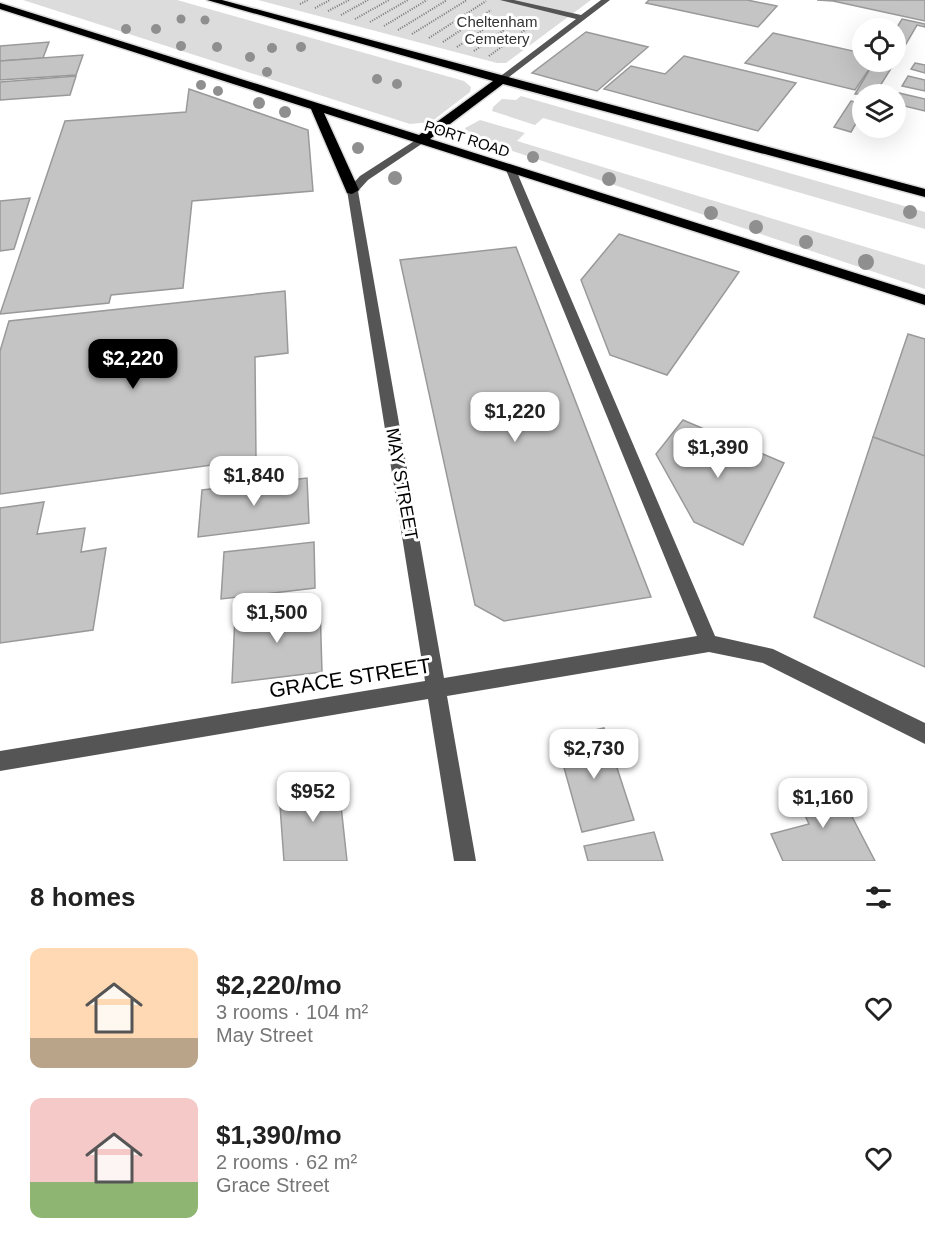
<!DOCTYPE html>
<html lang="en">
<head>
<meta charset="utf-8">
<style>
  body { margin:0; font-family:Helvetica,sans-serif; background:#f6f6f6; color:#222; height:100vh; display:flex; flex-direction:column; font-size:22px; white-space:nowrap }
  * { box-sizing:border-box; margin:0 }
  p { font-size:20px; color:#767676 }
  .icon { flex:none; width:33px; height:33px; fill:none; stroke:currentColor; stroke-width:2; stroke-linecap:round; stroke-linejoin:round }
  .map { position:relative; height:861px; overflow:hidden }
  .drawer { display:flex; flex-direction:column; background:#fff; flex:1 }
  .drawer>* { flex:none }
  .fabs { position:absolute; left:852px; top:18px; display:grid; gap:12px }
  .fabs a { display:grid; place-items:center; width:54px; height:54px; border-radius:50%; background:#fff; box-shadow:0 6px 24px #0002; font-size:30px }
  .price { position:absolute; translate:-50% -51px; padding:0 14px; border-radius:12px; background:#fff; color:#222; font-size:20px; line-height:39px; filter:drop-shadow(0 2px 3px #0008) }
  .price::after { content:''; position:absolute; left:50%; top:36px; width:18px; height:14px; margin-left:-9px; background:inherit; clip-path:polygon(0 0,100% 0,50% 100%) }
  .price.current { background:#000; color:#fff }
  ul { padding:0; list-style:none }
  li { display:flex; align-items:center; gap:18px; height:150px; padding:0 30px }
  li span { display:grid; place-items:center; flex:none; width:168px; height:120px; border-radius:12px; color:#555 }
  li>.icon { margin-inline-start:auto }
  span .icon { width:72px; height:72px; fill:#fffc; stroke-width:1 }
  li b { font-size:26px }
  h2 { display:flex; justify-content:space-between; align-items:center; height:72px; padding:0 30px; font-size:26px }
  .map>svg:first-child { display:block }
  .green { fill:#dcdcdc }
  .building { fill:#c4c4c4; stroke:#999; stroke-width:1.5 }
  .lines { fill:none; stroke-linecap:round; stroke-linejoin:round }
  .highway-casing { stroke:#dbdbdb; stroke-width:3 }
  .path { stroke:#777; stroke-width:2; stroke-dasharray:1 1.5; stroke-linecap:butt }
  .minor { fill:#555; fill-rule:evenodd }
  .highway { fill:#000; fill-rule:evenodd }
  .tree { fill:#8f8f8f }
  .labels { text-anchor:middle; stroke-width:6; stroke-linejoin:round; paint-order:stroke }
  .far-park-label { font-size:15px; fill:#333; stroke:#fff }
  .far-street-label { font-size:15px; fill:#000; stroke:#fff }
  .street-label { font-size:18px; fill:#000; stroke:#fff }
  .near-street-label { font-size:21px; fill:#000; stroke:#fff }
</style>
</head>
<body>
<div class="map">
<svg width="925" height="861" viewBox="0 0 925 861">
  <rect width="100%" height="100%" fill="#fff"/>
  <g class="green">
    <path d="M23,0H177L464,81L471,87L470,92L431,122L410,124Z"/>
    <path d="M258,0H591L506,63H497Z"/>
    <path d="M521,96L925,212V229L543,118L535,125L492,111L493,107L502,99L516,100Z"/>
    <path d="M480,120L525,133L517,141L925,265V289L468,136L465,128Z"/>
  </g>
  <g class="building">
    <path d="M649,0H747L777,6L758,27L646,3Z"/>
    <path d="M817,0H925V21L833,1Z"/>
    <path d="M902,19L925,24V27L917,25L896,61V29Z"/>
    <path d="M586,32L648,47L597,91L532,73Z"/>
    <path d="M773,33L862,53V62H874L855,90L745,63Z"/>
    <path d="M49,42L43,58L0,61V46Z"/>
    <path d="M83,55L76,75L0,80V61Z"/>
    <path d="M684,56L796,83L758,131L604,89L631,66L665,74Z"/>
    <path d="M874,62H895L875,94H855Z"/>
    <path d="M915,63L925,65V73L911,69Z"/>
    <path d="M76,76L70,95L0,100V82Z"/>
    <path d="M908,76L925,80V91L902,86Z"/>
    <path d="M189,89L308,130L313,191L192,201L183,288L111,295L109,303L0,314L65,121L186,112Z"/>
    <path d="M899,93L925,99V111L896,104Z"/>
    <path d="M851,101L862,104V113L851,132L834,127Z"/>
    <path d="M30,198L14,249L0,251V201Z"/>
    <path d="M619,234L739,272L667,375L610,355L581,280Z"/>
    <path d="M516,247L651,597L504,621L475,605L400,260Z"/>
    <path d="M285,291L288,353L255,357L256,459L0,494V351L9,321Z"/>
    <path d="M908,334L925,339V456L873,437Z"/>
    <path d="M683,420L784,463L743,545L694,522L656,454Z"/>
    <path d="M873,437L925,456V667L814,617Z"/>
    <path d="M307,478L309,523L198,537L202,490Z"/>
    <path d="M44,502L37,534L85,528L81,552L106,548L93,630L0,643V508Z"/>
    <path d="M314,542L315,588L221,599L224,552Z"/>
    <path d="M320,605L322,672L232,683L235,616Z"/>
    <path d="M604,728L634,820L582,832L556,739Z"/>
    <path d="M338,778L347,861H284L279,792Z"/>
    <path d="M833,780L875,861H783L771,834L809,824L793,790Z"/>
    <path d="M654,832L663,861H588L584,846Z"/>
  </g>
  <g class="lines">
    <defs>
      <path id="highway" d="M207,0H222L925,189V197L503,84L430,139L925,295V305L324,113L359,190L352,194L347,193L311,109L0,9V3L419,135L493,81Z"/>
    </defs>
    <use href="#highway" class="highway-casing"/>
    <g class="path">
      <path d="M300,4L308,0"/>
      <path d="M315,8L330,0"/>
      <path d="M328,11L349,0"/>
      <path d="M341,15L368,0"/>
      <path d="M355,19L389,0"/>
      <path d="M370,22L408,0"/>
      <path d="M384,26L427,0"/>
      <path d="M398,30L447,0"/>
      <path d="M412,34L467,0"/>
      <path d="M429,38L486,1"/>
      <path d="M443,42L491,10"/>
      <path d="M457,47L501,18"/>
      <path d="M474,51L517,21"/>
      <path d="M489,56L532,25"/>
    </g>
    <g class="minor">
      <path d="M500,0H514L581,15L601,0H610L501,83L498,82V78L576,19Z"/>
      <path d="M419,138L424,141L423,143L368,180L358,191L444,678L697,636L506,170L511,167L516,170L715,636L773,649L925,723V744L763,663L709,652L447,696L476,861H454L428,699L0,771V751L425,681L347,190L360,176Z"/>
    </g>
    <use href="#highway" class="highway"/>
  </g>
  <g class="tree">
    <circle cx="181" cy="19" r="4.5"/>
    <circle cx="205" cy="20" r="4.5"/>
    <circle cx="126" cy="29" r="5"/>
    <circle cx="156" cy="29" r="5"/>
    <circle cx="181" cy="46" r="5"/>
    <circle cx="217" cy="47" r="5"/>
    <circle cx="301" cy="47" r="5"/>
    <circle cx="272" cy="48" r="5"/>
    <circle cx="250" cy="57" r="5"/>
    <circle cx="267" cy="72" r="5"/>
    <circle cx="377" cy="79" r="5"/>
    <circle cx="397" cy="84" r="5"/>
    <circle cx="201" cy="85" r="5"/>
    <circle cx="218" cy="91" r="5"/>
    <circle cx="259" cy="103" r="6"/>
    <circle cx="285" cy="112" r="6"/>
    <circle cx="358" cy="148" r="6"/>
    <circle cx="533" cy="157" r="6"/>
    <circle cx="395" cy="178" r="7"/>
    <circle cx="609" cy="179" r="7"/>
    <circle cx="910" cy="212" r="7"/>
    <circle cx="711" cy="213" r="7"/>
    <circle cx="756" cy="227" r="7"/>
    <circle cx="806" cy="242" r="7"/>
    <circle cx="866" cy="262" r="8"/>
  </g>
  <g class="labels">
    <g class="far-park-label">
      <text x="497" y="27">Cheltenham<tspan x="497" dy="17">Cemetery</tspan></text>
    </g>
    <g class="far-street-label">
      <text transform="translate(467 139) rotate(18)" y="5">PORT ROAD</text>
    </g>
    <g class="street-label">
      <text transform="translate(402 484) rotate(80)" y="6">MAY STREET</text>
    </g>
    <g class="near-street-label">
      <text transform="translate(350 678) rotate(-9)" y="7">GRACE STREET</text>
    </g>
  </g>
</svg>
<div class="fabs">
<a><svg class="icon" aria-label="locate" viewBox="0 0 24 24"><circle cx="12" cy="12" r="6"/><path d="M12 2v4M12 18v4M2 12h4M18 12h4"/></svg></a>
<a><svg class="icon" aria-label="layers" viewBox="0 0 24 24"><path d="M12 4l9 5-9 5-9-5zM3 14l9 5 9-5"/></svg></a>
</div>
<b class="price current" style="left:133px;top:390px">$2,220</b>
<b class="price" style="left:515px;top:443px">$1,220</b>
<b class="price" style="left:718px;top:479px">$1,390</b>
<b class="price" style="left:254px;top:507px">$1,840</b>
<b class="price" style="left:277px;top:644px">$1,500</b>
<b class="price" style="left:594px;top:780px">$2,730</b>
<b class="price" style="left:313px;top:823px">$952</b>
<b class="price" style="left:823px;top:829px">$1,160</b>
</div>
<section class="drawer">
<h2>8 homes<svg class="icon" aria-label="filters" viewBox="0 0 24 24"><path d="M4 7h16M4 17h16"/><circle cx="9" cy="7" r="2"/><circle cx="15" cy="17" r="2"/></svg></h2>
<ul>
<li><span style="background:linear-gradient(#ffd9b3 75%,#b9a48a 0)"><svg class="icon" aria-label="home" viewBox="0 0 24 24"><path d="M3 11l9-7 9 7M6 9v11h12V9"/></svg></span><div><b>$2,220/mo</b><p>3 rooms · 104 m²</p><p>May Street</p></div><svg class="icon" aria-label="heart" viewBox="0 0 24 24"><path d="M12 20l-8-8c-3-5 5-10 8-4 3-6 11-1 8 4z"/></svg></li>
<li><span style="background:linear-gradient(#f6c9c9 70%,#8fb573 0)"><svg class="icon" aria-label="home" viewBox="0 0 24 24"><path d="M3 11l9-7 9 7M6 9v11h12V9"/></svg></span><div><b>$1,390/mo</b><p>2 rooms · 62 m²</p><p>Grace Street</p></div><svg class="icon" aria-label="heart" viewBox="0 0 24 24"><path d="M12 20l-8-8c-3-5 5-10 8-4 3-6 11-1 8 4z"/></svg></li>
</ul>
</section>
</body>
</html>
